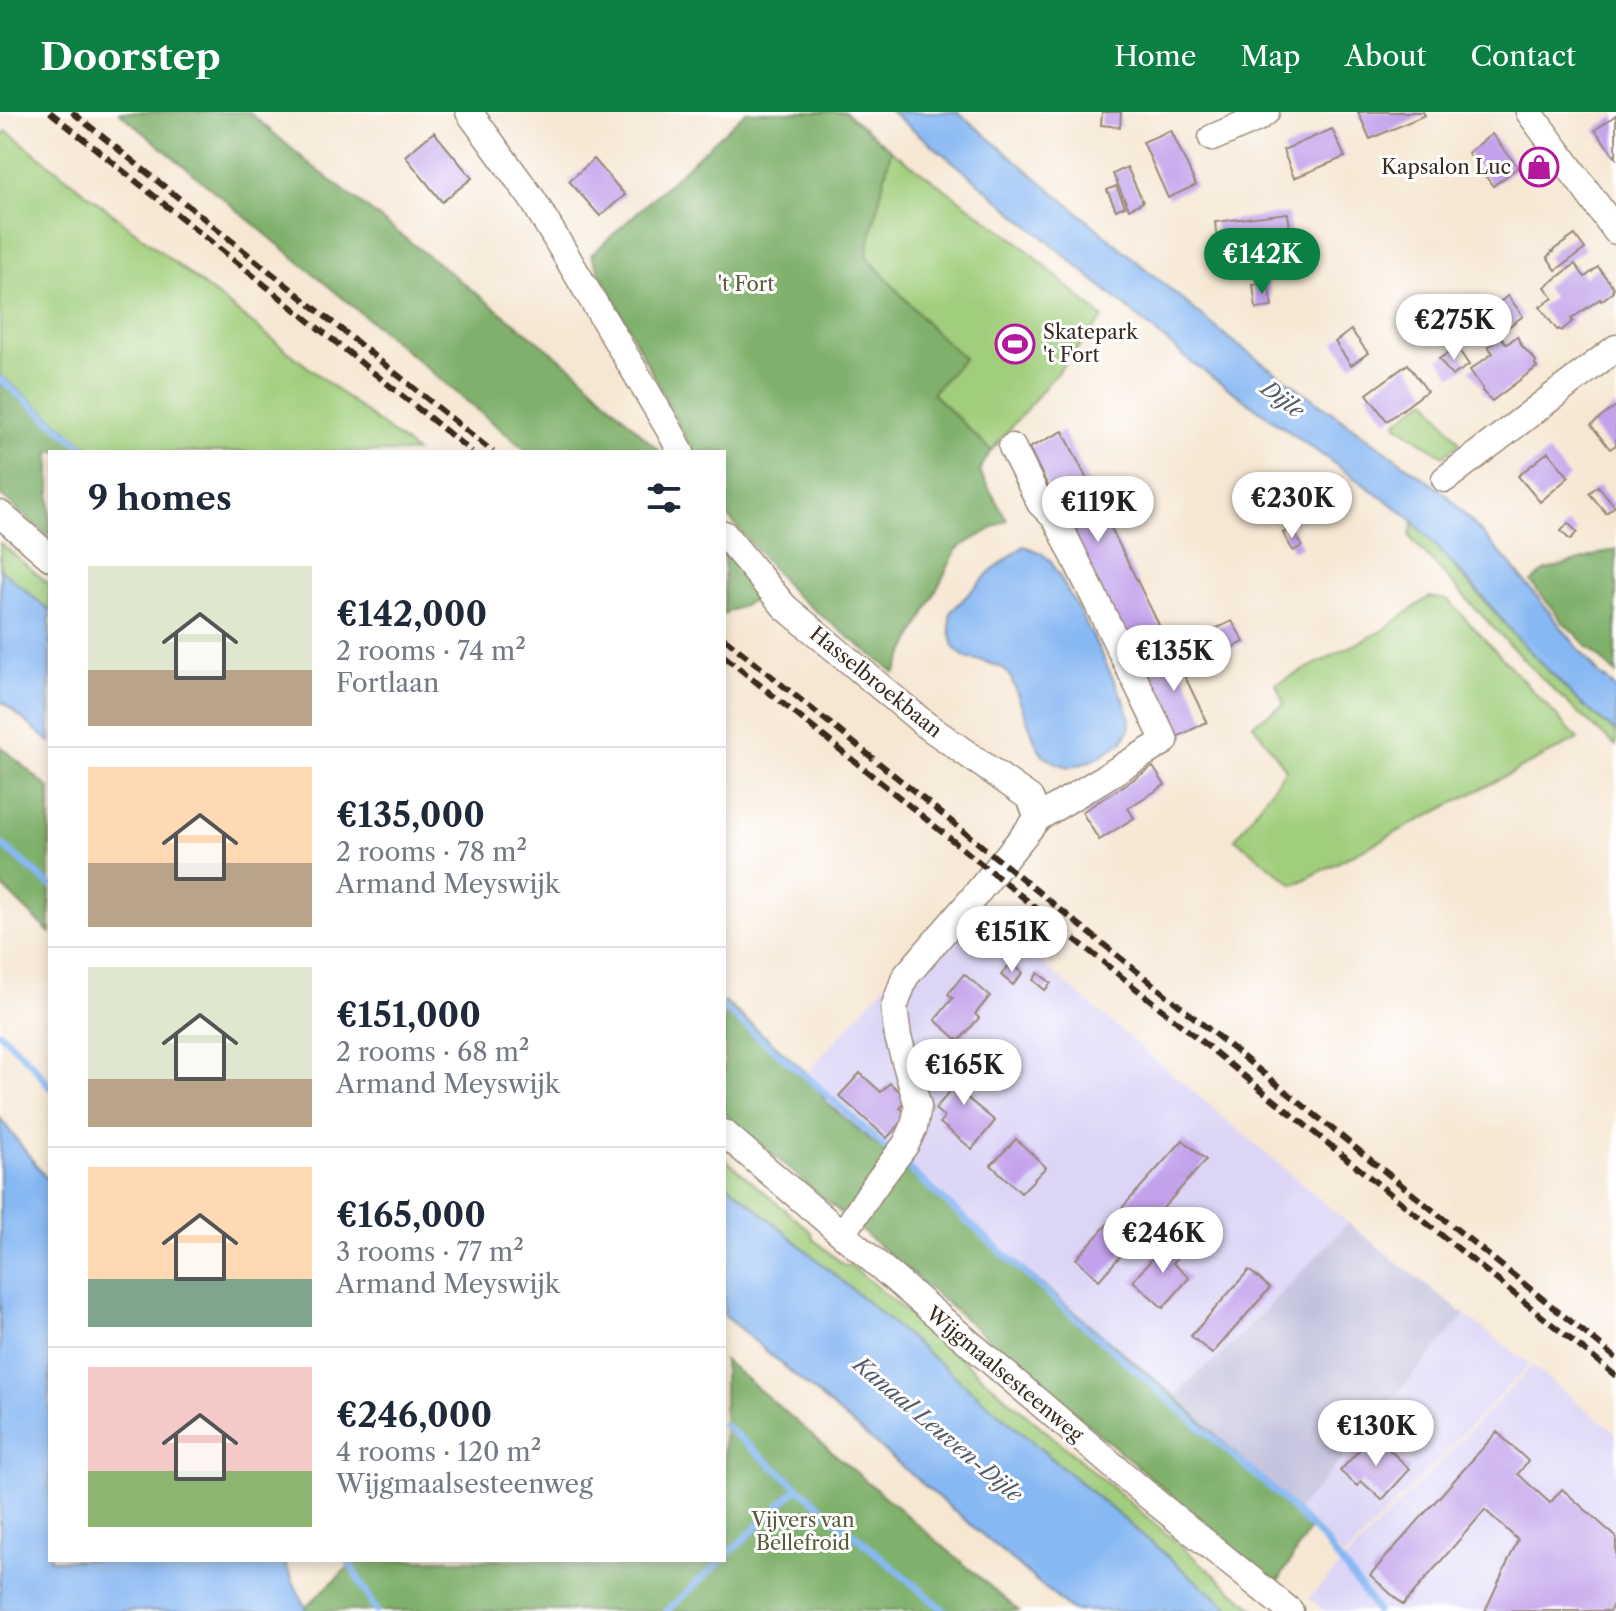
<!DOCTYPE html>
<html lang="en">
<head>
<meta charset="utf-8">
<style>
  body { margin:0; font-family:"Libre Caslon Text",serif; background:#f6f6f7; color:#1f2937; height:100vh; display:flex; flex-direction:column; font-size:30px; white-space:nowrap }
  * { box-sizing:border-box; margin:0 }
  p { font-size:26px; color:#747a83 }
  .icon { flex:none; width:44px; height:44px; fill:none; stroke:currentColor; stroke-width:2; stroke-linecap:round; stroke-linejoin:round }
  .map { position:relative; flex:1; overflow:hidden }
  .drawer { position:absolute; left:48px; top:338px; width:678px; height:1112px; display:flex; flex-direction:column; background:#fff; border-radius:0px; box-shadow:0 4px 12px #0003 }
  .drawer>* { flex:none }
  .price { position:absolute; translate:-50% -68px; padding:0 18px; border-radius:28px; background:#fff; color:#222; font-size:26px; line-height:52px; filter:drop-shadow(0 2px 4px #0008) }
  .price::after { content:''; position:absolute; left:50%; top:48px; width:24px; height:18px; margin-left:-12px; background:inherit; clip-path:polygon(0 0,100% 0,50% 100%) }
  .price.active { background:#0b8043; color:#fff }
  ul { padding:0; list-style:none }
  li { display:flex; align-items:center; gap:24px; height:200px; padding:0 40px }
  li+li { border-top:2px solid #e0e1e3 }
  li span { display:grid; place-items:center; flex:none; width:224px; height:160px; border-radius:0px; color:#555 }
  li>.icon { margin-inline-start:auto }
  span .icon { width:96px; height:96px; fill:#fffc; stroke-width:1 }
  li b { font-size:34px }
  h2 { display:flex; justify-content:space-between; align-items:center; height:96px; padding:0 40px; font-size:34px }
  header { display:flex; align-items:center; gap:48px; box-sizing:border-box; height:112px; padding:0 40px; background:#0b8043; color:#fff }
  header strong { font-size:38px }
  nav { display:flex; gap:44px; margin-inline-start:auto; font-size:28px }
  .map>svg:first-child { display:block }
  .built { fill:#dcd5f6 }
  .industrial { fill:#c2c1dc }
  .green { fill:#a1ce7c; stroke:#6e7c4d; stroke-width:2 }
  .forest { fill:#80b16c; stroke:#5e6e45; stroke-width:2 }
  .water { fill:#87b8f3; stroke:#617188; stroke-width:2 }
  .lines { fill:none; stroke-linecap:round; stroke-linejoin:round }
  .stream { stroke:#87b8f3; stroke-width:7 }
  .building { fill:#c2a2eb }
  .minor-casing { stroke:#988878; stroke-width:29 }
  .minor { stroke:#fff; stroke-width:26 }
  .rail { stroke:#3b2a1e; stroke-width:6; stroke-dasharray:12 6; stroke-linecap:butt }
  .labels { text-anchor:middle; stroke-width:6; stroke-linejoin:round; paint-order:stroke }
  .poi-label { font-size:20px; fill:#3b2a1e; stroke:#fff; text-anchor:end }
  .park-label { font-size:20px; fill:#5a5b3a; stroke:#fff }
  .street-label { font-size:20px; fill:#3b2a1e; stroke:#fff }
  .water-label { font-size:22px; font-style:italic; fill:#565c69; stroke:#fff }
</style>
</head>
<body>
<header>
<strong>Doorstep</strong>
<nav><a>Home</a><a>Map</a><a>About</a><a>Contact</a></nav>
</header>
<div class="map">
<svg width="1616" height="1499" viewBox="0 0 1616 1499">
  <rect width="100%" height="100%" fill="#fff"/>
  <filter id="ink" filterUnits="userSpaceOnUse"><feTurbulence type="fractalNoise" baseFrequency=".0125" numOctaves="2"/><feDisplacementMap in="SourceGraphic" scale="16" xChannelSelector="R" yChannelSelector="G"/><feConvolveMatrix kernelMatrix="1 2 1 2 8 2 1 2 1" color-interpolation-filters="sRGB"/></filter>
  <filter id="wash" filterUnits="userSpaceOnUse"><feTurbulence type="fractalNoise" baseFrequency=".006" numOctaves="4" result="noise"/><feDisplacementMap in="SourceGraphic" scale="32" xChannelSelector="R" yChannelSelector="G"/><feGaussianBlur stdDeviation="1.8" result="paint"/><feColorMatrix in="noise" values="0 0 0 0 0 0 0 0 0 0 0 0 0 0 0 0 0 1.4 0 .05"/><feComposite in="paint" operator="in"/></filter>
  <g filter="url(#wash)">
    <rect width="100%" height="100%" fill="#f6e7d3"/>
    <g class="built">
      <path d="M963,784L1348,1111L1223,1242L1190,1268L1175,1285L827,991L807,961Z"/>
      <path d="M1465,1203L1530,1252L1344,1445L1298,1398Z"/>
      <path d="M1532,1254L1616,1321V1499H1324L1309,1486Z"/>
    </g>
    <path class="industrial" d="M1348,1111L1465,1203L1298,1398L1175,1285L1190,1268L1223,1242Z"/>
    <g class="green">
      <path d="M7,19L416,340H94L0,263V25Z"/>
      <path d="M891,38L1017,129L1103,206L991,339L932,281L964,246L934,219L866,144Z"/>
      <path d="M1425,288H1428L1460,331L1443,344L1397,313L1396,310Z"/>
      <path d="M1414,409L1520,529L1579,590L1616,620V634C1542,573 1479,499 1413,429L1410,424Z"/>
      <path d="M0,431L50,473V499L0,457Z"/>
      <path d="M1429,485L1448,488L1578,627L1294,773L1235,727L1286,657L1253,612L1284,592L1276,572L1380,520Z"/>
      <path d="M724,1046L810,1119L814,1128L844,1153L851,1154L872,1171L1257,1499H1232L724,1069Z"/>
    </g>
    <g class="forest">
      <path d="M119,0H249L306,49L579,261L660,340H528Z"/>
      <path d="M746,0H845L891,38L866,144L934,219L964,246L932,281L991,339L979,359L1007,408L957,437L895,561L794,482L724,400V340H693L591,143Z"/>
      <path d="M0,263L94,340H50V425L0,383Z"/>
      <path d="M724,426L766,482L724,502Z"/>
      <path d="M1616,437V562L1562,509L1531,470L1544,459Z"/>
      <path d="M0,634L50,677V821L0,772Z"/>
      <path d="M724,889L807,961L827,991L1175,1285L1312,1413L1279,1468L1268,1466L724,1001Z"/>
      <path d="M724,1248L1019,1499H307L305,1496L356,1448H724Z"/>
    </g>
    <g class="water">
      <path d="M891,0H958L1232,229L1446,382L1512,454L1599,562L1616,576V620L1579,590L1520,529L1476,477L1408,404L1191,250L967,61Z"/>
      <path d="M1024,434L1041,441L1051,449L1092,523L1125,591L1130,607L1129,618L1122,630L1097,646L1080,653L1069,655L1056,651L1043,643L1036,631L1011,566L1003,556L983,549L966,546L954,536L950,518V501L988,462Z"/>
      <path d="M0,457L50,499V630L0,588Z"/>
      <path d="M0,1006L50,1071V1448H283L307,1499H0Z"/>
      <path d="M724,1069L1232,1499H1072L724,1203Z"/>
    </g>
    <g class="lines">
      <g class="stream">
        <path d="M0,267L89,340"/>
        <path d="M0,731L50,773"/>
        <path d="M724,896L807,965L1039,1174L1274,1379L1323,1427L1363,1479L1376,1499"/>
        <path d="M0,921L32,952L50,975"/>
        <path d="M724,1313L945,1499"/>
        <path d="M724,1446L798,1376"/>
        <path d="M348,1448L376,1499"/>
        <path d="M667,1499L722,1448"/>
      </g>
    </g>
    <g id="blocks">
      <g class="building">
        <path d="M1102,0H1121L1120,15L1101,13Z"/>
        <path d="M1358,0H1423L1425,3L1370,27Z"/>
        <path d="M1616,3V46L1595,18Z"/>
        <path d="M1332,17L1345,45L1294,66L1283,38Z"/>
        <path d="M1171,18L1196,73L1168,86L1143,30Z"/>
        <path d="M434,20L472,66L442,90L405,44Z"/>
        <path d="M1492,22L1518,55L1493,74L1468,41Z"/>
        <path d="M594,47L625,83L600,104L569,69Z"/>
        <path d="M1127,55L1143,90L1129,97L1113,62Z"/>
        <path d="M1116,74L1125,94L1116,98L1107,78Z"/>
        <path d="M1288,101L1292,132L1219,142L1215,110Z"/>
        <path d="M1575,123L1585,137L1556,158L1547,145L1553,140L1552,139Z"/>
        <path d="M1575,152L1585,165L1598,155L1614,176L1612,178L1613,180L1601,189L1600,187L1571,207L1573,209L1561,219L1559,217L1557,218L1540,195L1553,186L1545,175Z"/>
        <path d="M1268,170L1272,195L1256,197L1253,173Z"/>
        <path d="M1508,184L1523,204L1508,215L1493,195Z"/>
        <path d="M1478,207L1488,221L1474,231L1465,217Z"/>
        <path d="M1351,218L1368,241L1351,253L1335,230Z"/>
        <path d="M1517,224L1521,233L1536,249L1535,252L1537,255L1492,289L1482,279L1483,277L1470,258L1493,241L1488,235L1501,225L1507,232Z"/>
        <path d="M1457,235L1469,253L1452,264L1439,247Z"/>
        <path d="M1408,252L1427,279L1387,309L1367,282Z"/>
        <path d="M1616,294V333L1610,337L1591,313Z"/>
        <path d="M1063,319L1167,529L1133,546L1029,336Z"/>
        <path d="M1548,340L1569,365L1540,390L1518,364Z"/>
        <path d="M1598,374L1615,394L1606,401L1589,381Z"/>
        <path d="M1568,411L1577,420L1570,428L1561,419Z"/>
        <path d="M1292,416L1302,434L1293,439L1283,421Z"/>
        <path d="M1232,509L1244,530L1226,539L1215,517Z"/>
        <path d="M1172,538L1207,610L1177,625L1141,553Z"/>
        <path d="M1153,655L1165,673L1128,696L1134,706L1099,728L1082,700Z"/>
        <path d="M1011,851L1023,861L1013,873L1001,863Z"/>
        <path d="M1038,861L1051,871L1045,878L1033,868Z"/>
        <path d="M964,862L990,884L975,902L979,906L959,929L935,908L953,886L948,882Z"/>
        <path d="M964,948L982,963L965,984L995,1009L972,1037L940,1011L944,1005L935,997L952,977L944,971Z"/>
        <path d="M860,961L881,980L890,971L908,987L900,996L908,1003L887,1026L839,984Z"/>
        <path d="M1016,1027L1046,1055L1021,1081L991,1053Z"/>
        <path d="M1183,1028L1206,1048L1099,1168L1076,1147Z"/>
        <path d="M1170,1126L1184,1139L1173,1151L1189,1166L1163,1196L1133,1169Z"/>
        <path d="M1249,1158L1270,1176L1212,1242L1191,1224Z"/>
        <path d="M1497,1320L1528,1349L1518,1362L1550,1391L1562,1377L1616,1425V1486L1610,1499H1485L1518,1428L1485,1398L1403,1493L1370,1463Z"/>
        <path d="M1373,1323L1410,1357L1382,1388L1361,1369L1357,1374L1340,1359Z"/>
      </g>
    </g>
  </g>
  <g filter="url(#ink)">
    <use href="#blocks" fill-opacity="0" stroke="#988878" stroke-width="2"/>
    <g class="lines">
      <defs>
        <g id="minor">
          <path d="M469,0L533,88L669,317L681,340"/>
          <path d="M1529,0L1616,119"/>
          <path d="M1212,26L1258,6L1266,0"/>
          <path d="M1445,367L1616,236"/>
          <path d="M0,402L50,445"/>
          <path d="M724,422L785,495L926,613L1030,686L1038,706"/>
          <path d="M724,1021L1152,1387L1290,1499"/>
          <path d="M843,1122L873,1076L906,1032L914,1015L918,994L898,925L894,896L905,865L973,786L1038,706L1165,629L1056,407L1040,391L1012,335"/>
        </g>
      </defs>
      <use href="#minor" class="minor-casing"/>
      <use href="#minor" class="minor"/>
      <g class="rail">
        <path d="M50,0L472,340"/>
        <path d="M72,0L493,340"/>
        <path d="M724,526L1616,1246"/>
        <path d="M724,544L1616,1264"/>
      </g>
    </g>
  </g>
  <defs>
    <symbol id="shop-ring" viewBox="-11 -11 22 22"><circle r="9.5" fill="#fff" stroke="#b5179e" stroke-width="1.5"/><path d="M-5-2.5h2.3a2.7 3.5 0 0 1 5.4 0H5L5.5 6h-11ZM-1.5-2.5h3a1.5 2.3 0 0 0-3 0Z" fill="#b5179e"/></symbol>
    <symbol id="stadium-ring" viewBox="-11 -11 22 22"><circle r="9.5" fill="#fff" stroke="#b5179e" stroke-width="1.5"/><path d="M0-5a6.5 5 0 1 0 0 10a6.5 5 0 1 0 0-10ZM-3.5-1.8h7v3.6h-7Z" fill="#b5179e"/></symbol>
  </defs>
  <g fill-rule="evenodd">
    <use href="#shop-ring" x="1517" y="33" width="44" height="44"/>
    <use href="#stadium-ring" x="993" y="210" width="44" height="44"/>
  </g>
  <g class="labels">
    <g class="poi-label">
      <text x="1511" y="62">Kapsalon Luc</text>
      <text x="1043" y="227" text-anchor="start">Skatepark<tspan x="1043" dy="23">'t Fort</tspan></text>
    </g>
    <g class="park-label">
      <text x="746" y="179">'t Fort</text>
      <text x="803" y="1415">Vijvers van<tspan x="803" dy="23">Bellefroid</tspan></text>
    </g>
    <g class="street-label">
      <text transform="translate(876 570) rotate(39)" y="7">Hasselbroekbaan</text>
      <text transform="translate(1005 1262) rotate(40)" y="7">Wijgmaalsesteenweg</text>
    </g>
    <g class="water-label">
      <text transform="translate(1283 287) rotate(37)" y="8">Dijle</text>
      <text transform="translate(938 1317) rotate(40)" y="8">Kanaal Leuven-Dijle</text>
    </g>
  </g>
</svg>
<b class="price active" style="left:1262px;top:184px">€142K</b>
<b class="price" style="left:1454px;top:250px">€275K</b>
<b class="price" style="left:1292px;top:428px">€230K</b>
<b class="price" style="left:1098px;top:432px">€119K</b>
<b class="price" style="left:1174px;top:581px">€135K</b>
<b class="price" style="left:1012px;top:862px">€151K</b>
<b class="price" style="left:964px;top:995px">€165K</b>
<b class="price" style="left:1163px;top:1163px">€246K</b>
<b class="price" style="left:1376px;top:1356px">€130K</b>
<section class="drawer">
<h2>9 homes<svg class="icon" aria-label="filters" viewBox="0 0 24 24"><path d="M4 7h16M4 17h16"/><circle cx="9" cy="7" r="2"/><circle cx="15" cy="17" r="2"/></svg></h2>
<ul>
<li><span style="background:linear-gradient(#dfe7d0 65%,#b9a48a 0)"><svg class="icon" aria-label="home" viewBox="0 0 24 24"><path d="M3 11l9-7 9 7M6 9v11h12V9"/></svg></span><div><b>€142,000</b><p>2 rooms · 74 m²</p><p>Fortlaan</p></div></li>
<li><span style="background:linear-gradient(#ffd9b3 60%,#b9a48a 0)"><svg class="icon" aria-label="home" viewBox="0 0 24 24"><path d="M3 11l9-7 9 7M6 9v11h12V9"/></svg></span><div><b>€135,000</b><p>2 rooms · 78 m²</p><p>Armand Meyswijk</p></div></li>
<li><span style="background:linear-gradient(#dfe7d0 70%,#b9a48a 0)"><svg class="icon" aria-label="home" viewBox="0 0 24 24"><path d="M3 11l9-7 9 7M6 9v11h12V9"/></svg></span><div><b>€151,000</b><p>2 rooms · 68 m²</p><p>Armand Meyswijk</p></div></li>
<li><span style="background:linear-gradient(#ffd9b3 70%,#7fa58c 0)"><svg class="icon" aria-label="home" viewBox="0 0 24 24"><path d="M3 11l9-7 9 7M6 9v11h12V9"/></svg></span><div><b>€165,000</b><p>3 rooms · 77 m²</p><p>Armand Meyswijk</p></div></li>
<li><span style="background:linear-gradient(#f6c9c9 65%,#8fb573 0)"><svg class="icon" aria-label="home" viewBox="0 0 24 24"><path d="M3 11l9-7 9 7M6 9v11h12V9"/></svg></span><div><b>€246,000</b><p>4 rooms · 120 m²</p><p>Wijgmaalsesteenweg</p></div></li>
</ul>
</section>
</div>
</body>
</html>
